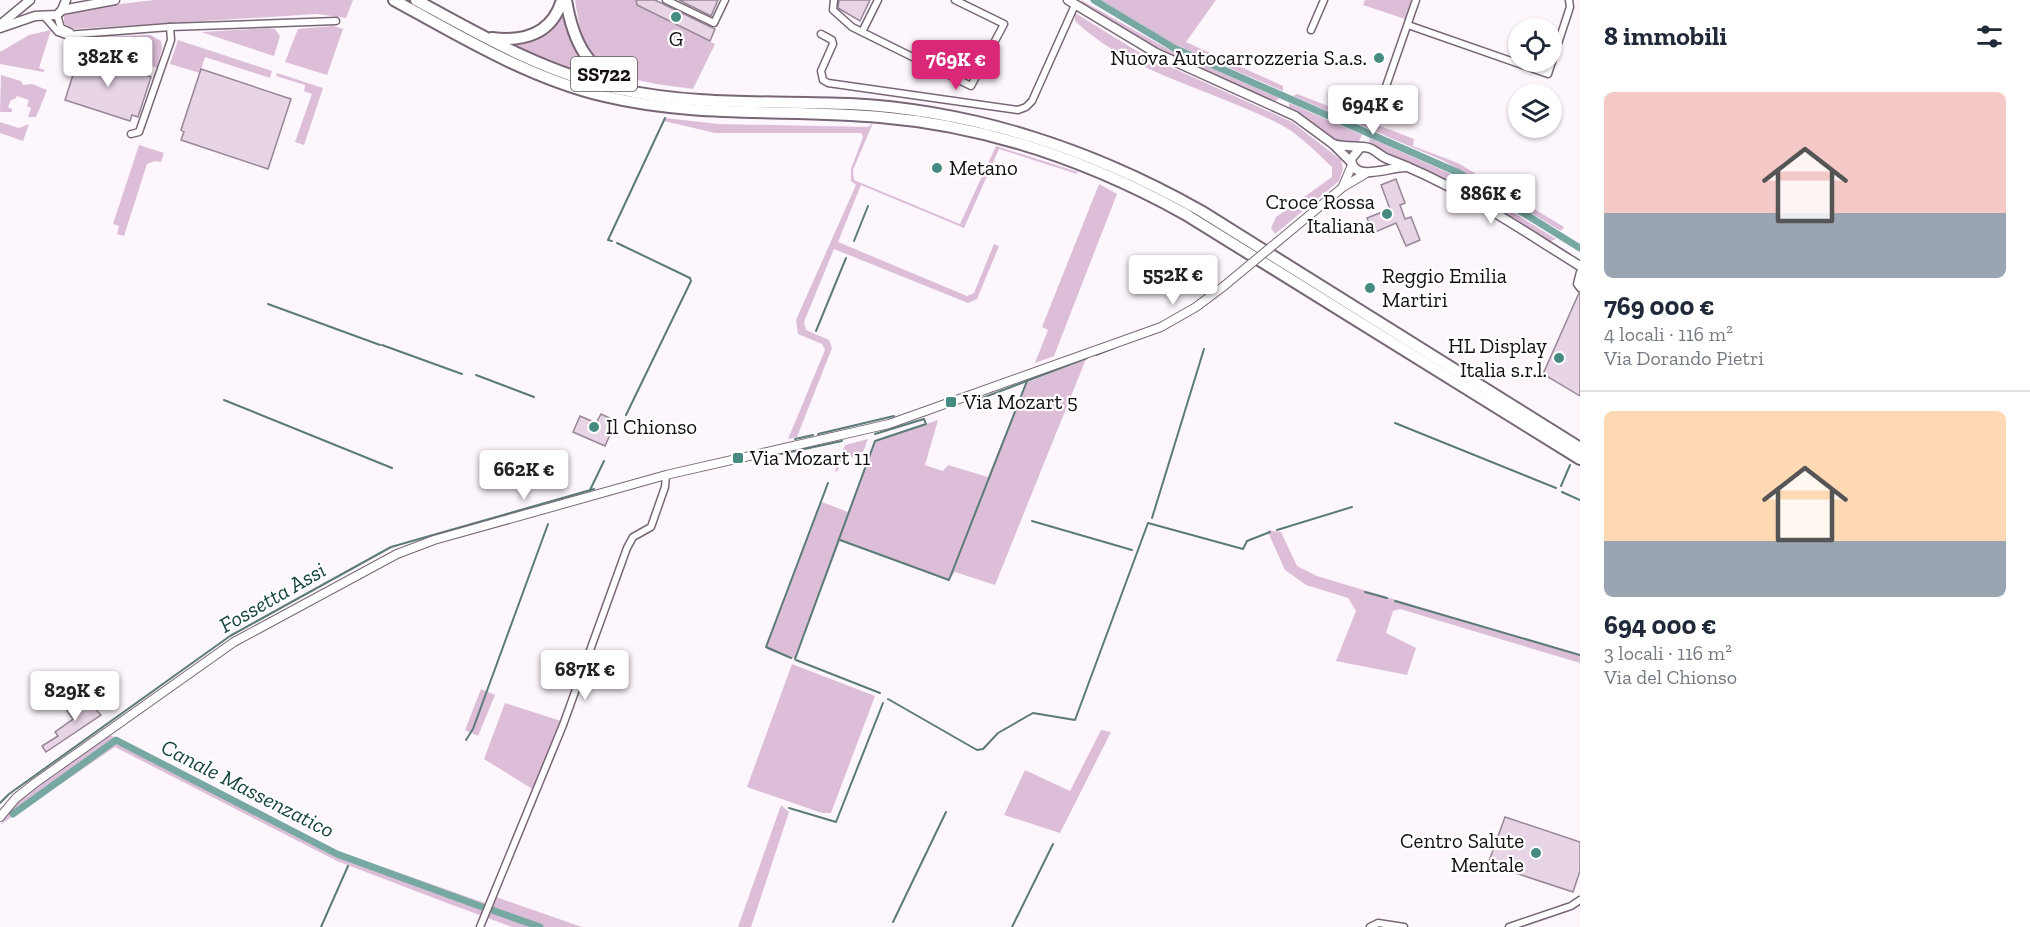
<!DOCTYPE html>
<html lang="it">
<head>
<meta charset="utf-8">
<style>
  body { margin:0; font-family:"Zilla Slab",serif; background:#f2f2f3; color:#1f2937; height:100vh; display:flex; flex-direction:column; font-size:22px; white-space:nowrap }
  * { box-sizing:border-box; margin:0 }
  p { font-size:20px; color:#747a83 }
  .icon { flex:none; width:33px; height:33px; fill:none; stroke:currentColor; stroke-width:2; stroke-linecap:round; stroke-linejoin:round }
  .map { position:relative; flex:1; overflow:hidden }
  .details { display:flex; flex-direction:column; background:#fff; width:450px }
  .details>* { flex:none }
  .fabs { position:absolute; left:1508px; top:18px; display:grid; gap:12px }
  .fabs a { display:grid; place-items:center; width:54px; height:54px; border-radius:50%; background:#fff; box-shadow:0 2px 4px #0004; font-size:30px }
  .price { position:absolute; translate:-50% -51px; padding:0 14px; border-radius:6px; background:#fff; color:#222; font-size:20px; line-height:39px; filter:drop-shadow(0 2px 3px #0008) }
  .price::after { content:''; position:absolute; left:50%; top:36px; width:18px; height:14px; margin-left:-9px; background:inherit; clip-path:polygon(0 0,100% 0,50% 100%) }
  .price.on { background:#db2777; color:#fff }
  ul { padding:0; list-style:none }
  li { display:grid; align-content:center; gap:12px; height:318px; padding:0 24px }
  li+li { border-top:2px solid #e0e1e3 }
  li span { display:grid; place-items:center; height:186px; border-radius:9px; color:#555 }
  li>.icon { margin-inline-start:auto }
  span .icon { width:108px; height:108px; fill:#fffc; stroke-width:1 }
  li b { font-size:26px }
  h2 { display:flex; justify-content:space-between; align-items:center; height:72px; padding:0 24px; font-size:26px }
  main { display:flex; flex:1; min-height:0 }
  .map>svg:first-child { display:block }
  .green { fill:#ddbed9 }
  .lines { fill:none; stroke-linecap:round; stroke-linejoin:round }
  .stream { stroke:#5a7b77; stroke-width:2 }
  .canal { stroke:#77a9a2; stroke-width:7 }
  .building { fill:#e7d4e4; stroke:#978695; stroke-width:1.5 }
  .minor-casing { stroke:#776775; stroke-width:9 }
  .tertiary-casing { stroke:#776775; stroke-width:10 }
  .secondary-casing { stroke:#776775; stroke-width:11 }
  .trunk-casing { stroke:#776775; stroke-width:14 }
  .minor { stroke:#fff; stroke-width:6 }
  .tertiary { stroke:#fff; stroke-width:8 }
  .secondary { stroke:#fff; stroke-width:8 }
  .trunk { stroke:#fff; stroke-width:10 }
  .tertiary-bridge-casing { stroke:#776775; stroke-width:10; stroke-linecap:butt }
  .tertiary-bridge { stroke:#fff; stroke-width:8 }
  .poi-dot { fill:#458b81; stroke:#fff; stroke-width:2 }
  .labels { text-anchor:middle; stroke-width:4.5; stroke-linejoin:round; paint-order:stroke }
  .shield { fill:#fff; stroke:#5b575a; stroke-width:1.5 }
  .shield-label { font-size:20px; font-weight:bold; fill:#150f14 }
  .poi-label { font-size:21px; fill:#150f14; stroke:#fff; text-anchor:start }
  .water-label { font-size:22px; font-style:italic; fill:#16443e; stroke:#fff }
</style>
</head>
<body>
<main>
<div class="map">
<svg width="1580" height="927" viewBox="0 0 1580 927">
  <rect width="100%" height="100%" fill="#fef6fd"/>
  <g class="green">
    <path d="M154,0H353L346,18L317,14L74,29L68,28L64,22V16L78,9Z"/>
    <path d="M575,0H636L637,5L715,44L693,89C660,84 607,82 588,49C580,35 578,16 575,0Z"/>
    <path d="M1081,0L1166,48L1279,98L1274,103L1144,45L1082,7Z"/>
    <path d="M1101,0H1216L1186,42L1283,86V91L1174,44Z"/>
    <path d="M1365,0H1412L1405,19L1363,5Z"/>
    <path d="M564,8C568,38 577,59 601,78L547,61L506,44C534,43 552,34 564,8Z"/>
    <path d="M1075,13L1140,53L1292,122L1341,160L1343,169L1339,181L1275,234L1271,228L1276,217L1332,177V167C1317,153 1301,136 1283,126C1216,90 1132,75 1075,21Z"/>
    <path d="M333,26L343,29L327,75L285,62L298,29Z"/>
    <path d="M269,28L275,29L280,36L274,56L201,32Z"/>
    <path d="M51,30L39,68L45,70L43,72L0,64V52L29,35Z"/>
    <path d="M150,35L161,41L162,48L157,68L83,38Z"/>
    <path d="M178,40L272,71L270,78L205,57L200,73L170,64Z"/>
    <path d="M277,73L323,88L304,145L295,142L312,94L304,91L305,85L276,76Z"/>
    <path d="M1,75L21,81L23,85L32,84L47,90L36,117H28L31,108L27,106L29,100L17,96L15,99L11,100L8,107L12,109V112H0Z"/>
    <path d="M1297,94L1414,139L1413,146L1458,163L1564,227L1561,231L1444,161L1293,96Z"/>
    <path d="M1289,103L1362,135L1358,143H1336L1289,109Z"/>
    <path d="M665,118L719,124L868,127L873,123L853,170L854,180L960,224L996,146L1078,172L1077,174L999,149L964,228L861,185L838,242L967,296L974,293L994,244L999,246L977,299L968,303L834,249L804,322L806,330L829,340L832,348L797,437L788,439L825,350L822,344L798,334L796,320L856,185L851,181V169L863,137L861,133H715L664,121Z"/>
    <path d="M0,122L19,128L29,124L23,141L0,133Z"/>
    <path d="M1370,138L1451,174L1556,239L1549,242L1451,183L1381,151L1369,141Z"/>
    <path d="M139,145L164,153L161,162L155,161L147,164L124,236L117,234L119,226L113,224Z"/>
    <path d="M1099,184L1117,194L1054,356L1035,363L1048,330L1042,327Z"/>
    <path d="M1086,359L995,585L955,572L949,580L840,541L795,659L768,650L766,647L822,502L848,512L875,441L938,420L925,465L943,471L948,465L988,477L1026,383Z"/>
    <path d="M868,439L860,460L844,454L837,472L835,471L845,445Z"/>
    <path d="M1267,530L1281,532L1297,566L1317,576L1580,655V663L1400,609L1393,611L1386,633L1416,648L1407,675L1336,661L1356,611L1348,598L1306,585L1285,570Z"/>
    <path d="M619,562L626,564L496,897L582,927H512L447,903L337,861L115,747L0,825L17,800L108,734L340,852L485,903L534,790L484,759L505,703L561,721Z"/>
    <path d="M792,664L875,696L831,813H822L747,787Z"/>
    <path d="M481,689L495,695L478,736L465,730Z"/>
    <path d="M1101,730L1111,732L1060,833L1004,815L1025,770L1070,791Z"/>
    <path d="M781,805L789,812L751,927H738Z"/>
  </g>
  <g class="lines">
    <g class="stream">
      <path d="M612,241L608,240L665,118"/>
      <path d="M854,241L868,206"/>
      <path d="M617,243L690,278L691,281L626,415"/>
      <path d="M268,304L380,345"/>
      <path d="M816,331L846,258"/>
      <path d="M382,345L462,374"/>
      <path d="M1096,355L1114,348"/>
      <path d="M476,375L534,397"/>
      <path d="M224,400L392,468"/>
      <path d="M969,403L1087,358"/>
      <path d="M1395,423L1556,488"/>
      <path d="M818,434L894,416"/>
      <path d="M875,434L924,419"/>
      <path d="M795,439L813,435"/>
      <path d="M781,454L842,441"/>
      <path d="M1561,486L1570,465"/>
      <path d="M590,490L604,461"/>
      <path d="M1562,492L1580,500"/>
      <path d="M1152,518L1204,349"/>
      <path d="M1032,521L1132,550"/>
      <path d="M1277,530L1352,507"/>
      <path d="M840,540L949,580L1027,381"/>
      <path d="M1365,592L1387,598"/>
      <path d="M1395,601L1580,655"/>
      <path d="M791,658L766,647L828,483"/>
      <path d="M795,659L875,441L926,424L924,419"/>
      <path d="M796,660L880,693"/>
      <path d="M888,699L977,750L983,749L998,733L1033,713L1075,720L1148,523L1243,549L1247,541L1270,532"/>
      <path d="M466,740L473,729L548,524"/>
      <path d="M0,803L9,794L230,636L391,547L594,489"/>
      <path d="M789,808L836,822L883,703"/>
      <path d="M893,922L946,812"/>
      <path d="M321,927L348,866"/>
      <path d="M1012,927L1053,844"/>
    </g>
    <g class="canal">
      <path d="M1094,0L1174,48L1459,173L1580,248"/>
      <path d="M13,814L116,740L337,854L485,908"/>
      <path d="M489,909L540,927"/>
    </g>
  </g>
  <g class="building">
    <path d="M636,0H655L715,29L710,41L637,5Z"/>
    <path d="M679,0H718L711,16Z"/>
    <path d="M839,0H870L860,21L838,8Z"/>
    <path d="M80,53L151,77L138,117L132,115L130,121L65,100Z"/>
    <path d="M201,69L291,99L268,169L181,140L184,132L181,130Z"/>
    <path d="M1396,179L1405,203L1400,205L1405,219L1411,217L1420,240L1406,246L1396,223L1373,233L1367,218L1390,209L1381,185Z"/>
    <path d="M1579,293H1580V396L1543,374Z"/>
    <path d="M601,414L616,421L605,446L573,432L580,416L596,423Z"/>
    <path d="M85,697L101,715L46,752L42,746L58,736L55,732L73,719L67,711Z"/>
    <path d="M1505,817L1580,842V871L1573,892L1488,864Z"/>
  </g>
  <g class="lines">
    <defs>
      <g id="minor">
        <path d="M666,0L714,23L725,0"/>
        <path d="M834,0L833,10L852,27L971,86L1004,24L955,0"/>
        <path d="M57,15L61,28L70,32"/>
        <path d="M45,17L58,32L66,35L170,27L336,21"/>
        <path d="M1408,25L1548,74L1570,7L1569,0"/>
        <path d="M1311,30L1324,0"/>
        <path d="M862,32L878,0"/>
        <path d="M821,34L832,40L833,44L821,71L823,80L828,83L1018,110L1026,107L1032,101L1075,5"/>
        <path d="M1376,115L1416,0"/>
        <path d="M131,134L139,132L171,40L170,27"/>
        <path d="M1580,272L1577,284L1580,288"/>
        <path d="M480,927L563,725L627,548L633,537L651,527L665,487L666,475"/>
        <path d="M1370,927L1378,923L1404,927"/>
        <path d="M1509,927L1571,906L1580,900"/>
      </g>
      <g id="tertiary">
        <path d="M1343,186L1352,165"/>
        <path d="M1294,228L1343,187L1365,174"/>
        <path d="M0,817L16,798L35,783L234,642L397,554L434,540L666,475L889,424L1161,327L1196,307L1224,286"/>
      </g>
      <g id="secondary">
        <path d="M1068,0L1156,53L1295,116L1333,144L1351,162"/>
        <path d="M62,10L115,0"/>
        <path d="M0,25L30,0"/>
        <path d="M0,28L35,16L57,15L62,10L66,0"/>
        <path d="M1333,144C1346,148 1360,145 1369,148C1376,150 1381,157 1388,159C1457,185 1517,227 1580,266"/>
        <path d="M1360,148L1351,159C1353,183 1388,167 1406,167"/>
      </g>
      <g id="trunk">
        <path d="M394,0C461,37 529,78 604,96C695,118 788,109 880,117C988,126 1091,162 1185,214L1580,459"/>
        <path d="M416,0C482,36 545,73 619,89C694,106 772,101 849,104C973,110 1093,150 1201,211L1580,448"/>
        <path d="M566,0C573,41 587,73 630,85"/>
        <path d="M492,38C524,42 552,34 562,0"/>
      </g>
    </defs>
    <use href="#minor" class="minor-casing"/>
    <use href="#tertiary" class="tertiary-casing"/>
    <use href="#secondary" class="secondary-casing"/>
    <use href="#trunk" class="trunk-casing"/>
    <use href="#minor" class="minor"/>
    <use href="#tertiary" class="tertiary"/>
    <use href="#secondary" class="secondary"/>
    <use href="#trunk" class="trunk"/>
    <defs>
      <path id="tertiary-bridge" d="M1224,286L1294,228"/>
    </defs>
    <use href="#tertiary-bridge" class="tertiary-bridge-casing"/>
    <use href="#tertiary-bridge" class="tertiary-bridge"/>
  </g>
  <g class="poi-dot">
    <circle cx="676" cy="17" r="6"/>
    <circle cx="1379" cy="58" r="6"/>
    <circle cx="937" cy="168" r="6"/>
    <circle cx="1387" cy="214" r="6"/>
    <circle cx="1370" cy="288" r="6"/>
    <circle cx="1559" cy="358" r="6"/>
    <rect x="945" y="396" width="12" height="12" rx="3"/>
    <circle cx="594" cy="427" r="6"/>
    <rect x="732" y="452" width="12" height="12" rx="3"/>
    <circle cx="1536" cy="853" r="6"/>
  </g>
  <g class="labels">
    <rect class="shield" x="571" y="57" width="66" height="34" rx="4.5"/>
    <g class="shield-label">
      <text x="604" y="81">SS722</text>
    </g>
    <g class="poi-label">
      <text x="676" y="46" text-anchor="middle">G</text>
      <text x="1367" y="65" text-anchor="end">Nuova Autocarrozzeria S.a.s.</text>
      <text x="949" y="175">Metano</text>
      <text x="1375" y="209" text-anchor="end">Croce Rossa<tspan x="1375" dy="24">Italiana</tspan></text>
      <text x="1382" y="283">Reggio Emilia<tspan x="1382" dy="24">Martiri</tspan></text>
      <text x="1547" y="353" text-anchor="end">HL Display<tspan x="1547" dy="24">Italia s.r.l.</tspan></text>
      <text x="963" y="409">Via Mozart 5</text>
      <text x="606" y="434">Il Chionso</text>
      <text x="750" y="465">Via Mozart 11</text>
      <text x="1524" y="848" text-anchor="end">Centro Salute<tspan x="1524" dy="24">Mentale</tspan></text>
    </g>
    <g class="water-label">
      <text transform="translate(272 597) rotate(-30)" y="8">Fossetta Assi</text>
      <text transform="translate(248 788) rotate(27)" y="8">Canale Massenzatico</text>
    </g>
  </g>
</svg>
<div class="fabs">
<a><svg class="icon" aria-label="locate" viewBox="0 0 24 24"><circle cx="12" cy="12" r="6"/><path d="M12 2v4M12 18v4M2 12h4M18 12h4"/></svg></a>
<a><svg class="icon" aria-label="layers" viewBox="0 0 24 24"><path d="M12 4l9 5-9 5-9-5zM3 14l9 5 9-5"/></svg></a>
</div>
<b class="price" style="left:108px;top:88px">382K €</b>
<b class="price on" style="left:956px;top:91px">769K €</b>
<b class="price" style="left:1373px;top:136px">694K €</b>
<b class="price" style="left:1491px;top:225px">886K €</b>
<b class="price" style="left:1173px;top:306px">552K €</b>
<b class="price" style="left:524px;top:501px">662K €</b>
<b class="price" style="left:585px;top:701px">687K €</b>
<b class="price" style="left:75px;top:722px">829K €</b>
</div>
<section class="details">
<h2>8 immobili<svg class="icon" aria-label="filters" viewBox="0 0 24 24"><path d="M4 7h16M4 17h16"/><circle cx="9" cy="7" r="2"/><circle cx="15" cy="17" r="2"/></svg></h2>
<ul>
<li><span style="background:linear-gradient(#f6c9c9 65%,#9aa5b1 0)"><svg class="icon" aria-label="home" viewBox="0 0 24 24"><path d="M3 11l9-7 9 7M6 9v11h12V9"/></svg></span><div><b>769 000 €</b><p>4 locali · 116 m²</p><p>Via Dorando Pietri</p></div></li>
<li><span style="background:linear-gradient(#ffd9b3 70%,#9aa5b1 0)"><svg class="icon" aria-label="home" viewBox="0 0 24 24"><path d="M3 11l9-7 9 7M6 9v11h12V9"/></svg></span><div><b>694 000 €</b><p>3 locali · 116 m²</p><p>Via del Chionso</p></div></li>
</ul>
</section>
</main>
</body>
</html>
